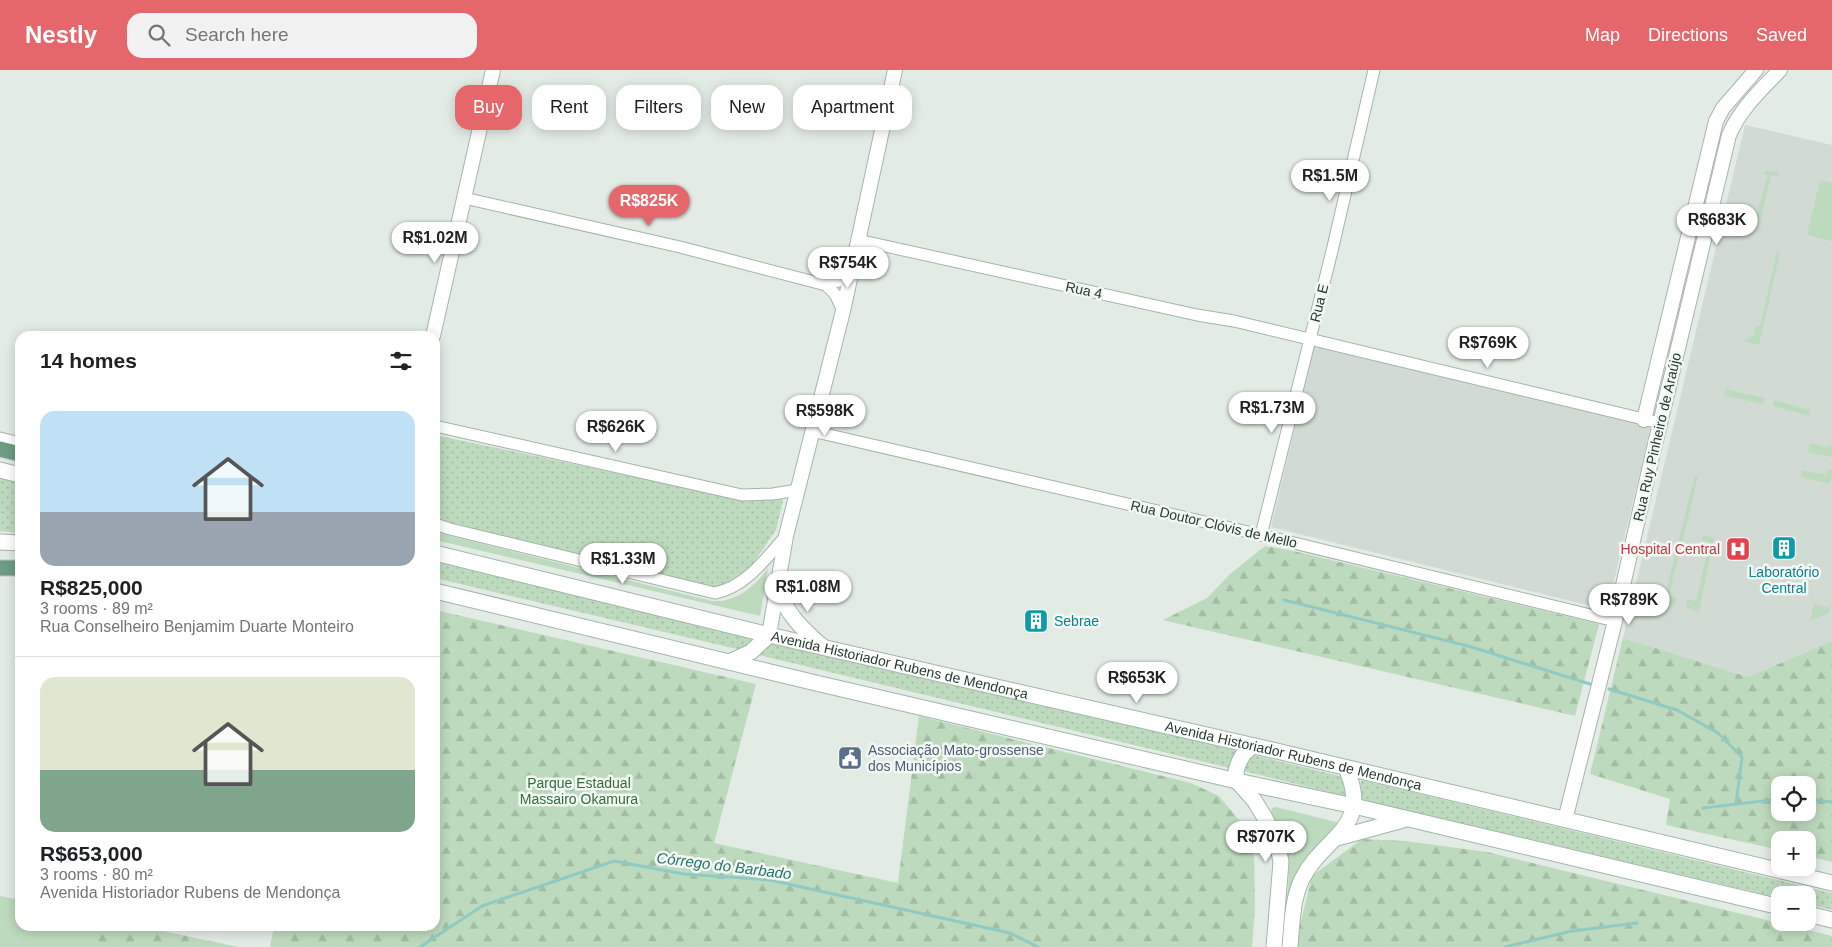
<!DOCTYPE html>
<html lang="en">
<head>
<meta charset="utf-8">
<style>
  body { margin:0; font-family:Helvetica,sans-serif; background:#f2f2f2; color:#202124; height:100vh; display:flex; flex-direction:column; font-size:19px; white-space:nowrap }
  * { box-sizing:border-box; margin:0 }
  p { font-size:16px; color:#757577 }
  .icon { flex:none; width:28px; height:28px; fill:none; stroke:currentColor; stroke-width:2; stroke-linecap:round; stroke-linejoin:round }
  .map { position:relative; flex:1; overflow:hidden }
  .panel { position:absolute; left:15px; top:261px; width:425px; height:600px; display:flex; flex-direction:column; background:#fff; border-radius:15px; box-shadow:0 2px 12px #0003 }
  .panel>* { flex:none }
  .banner { position:absolute; left:455px; top:15px; width:475px; height:45px; display:flex; gap:10px }
  .buttons { position:absolute; left:1771px; top:706px; display:grid; gap:10px }
  .buttons a { display:grid; place-items:center; width:45px; height:45px; border-radius:10px; background:#fff; box-shadow:0 2px 12px #0003; font-size:25px }
  .price { position:absolute; translate:-50% -42px; padding:0 11px; border-radius:18px; background:#fff; color:#222; font-size:16px; line-height:32px; filter:drop-shadow(0 1px 2px #0008) }
  .price::after { content:''; position:absolute; left:50%; top:30px; width:15px; height:11px; margin-left:-8px; background:inherit; clip-path:polygon(0 0,100% 0,50% 100%) }
  .price.active { background:#e5676c; color:#fff }
  ul { padding:0; list-style:none }
  li { display:grid; align-content:center; gap:10px; height:265px; padding:0 25px }
  li+li { border-top:1px solid #e0e0e0 }
  li span { display:grid; place-items:center; height:155px; border-radius:15px; color:#555 }
  li>.icon { margin-inline-start:auto }
  span .icon { width:90px; height:90px; fill:#fffc; stroke-width:1 }
  li b { font-size:21px }
  h2 { display:flex; justify-content:space-between; align-items:center; height:60px; padding:0 25px; font-size:21px }
  .chip { padding:0 18px; border-radius:15px; background:#fff; box-shadow:0 2px 12px #0003; font-size:18px; line-height:45px }
  .chip.active { background:#e5676c; color:#fff }
  header { display:flex; align-items:center; gap:30px; box-sizing:border-box; height:70px; padding:0 25px; background:#e5676c; color:#fff }
  header strong { font-size:24px }
  nav { display:flex; gap:28px; margin-inline-start:auto; font-size:18px }
  .search { width:350px; height:45px; background:#f2f2f2; display:flex; align-items:center; gap:12px; box-sizing:border-box; padding:0 18px; border-radius:15px; color:#757577; font-size:19px }
  .map>svg:first-child { display:block }
  .built { fill:#d1dbd4 }
  .green { fill:#bedabe }
  .forest { fill:url(#forest-firs); fill-rule:evenodd }
  .park { fill:url(#park-dots) }
  .lines { fill:none; stroke-linecap:round; stroke-linejoin:round }
  .stream { stroke:#90cbc3; stroke-width:3 }
  .minor-casing { stroke:#a6b3aa; stroke-width:13 }
  .tertiary-casing { stroke:#a6b3aa; stroke-width:16 }
  .secondary-casing { stroke:#a2b6aa; stroke-width:17 }
  .primary-casing { stroke:#c2c8c4; stroke-width:17 }
  .minor { stroke:#fff; stroke-width:11 }
  .tertiary { stroke:#fff; stroke-width:14 }
  .secondary { stroke:#fff; stroke-width:15 }
  .primary { stroke:#6b9d82; stroke-width:15 }
  .labels { text-anchor:middle; stroke-width:5; stroke-linejoin:round; paint-order:stroke }
  .street-label { font-size:14px; fill:#243b2e; stroke:#f3f8f4 }
  .health-label { font-size:14px; fill:#be3a42; stroke:#f3f8f4; text-anchor:end }
  .culture-label { font-size:14px; fill:#0d838f; stroke:#f3f8f4 }
  .service-label { font-size:14px; fill:#4e5e75; stroke:#f3f8f4; text-anchor:start }
  .park-label { font-size:14px; fill:#326e38; stroke:#f3f8f4 }
  .water-label { font-size:15px; font-style:italic; fill:#247268; stroke:#f3f8f4 }
</style>
</head>
<body>
<header>
<strong>Nestly</strong>
<div class="search"><svg class="icon" aria-label="search" viewBox="0 0 24 24"><circle cx="10" cy="10" r="6"/><path d="M15 15l6 6"/></svg>Search here</div>
<nav><a>Map</a><a>Directions</a><a>Saved</a></nav>
</header>
<div class="map">
<svg width="1832" height="877" viewBox="0 0 1832 877">
  <defs>
    <pattern id="forest-firs" width="22" height="20" patternUnits="userSpaceOnUse" patternTransform="scale(1.25)"><rect width="22" height="20" fill="#bedabe"/><path d="M5 1l3.5 6h-7zM16 11l3.5 6h-7z" fill="#a3bca4"/></pattern>
    <pattern id="park-dots" width="8" height="8" patternUnits="userSpaceOnUse" patternTransform="scale(1.25)"><rect width="8" height="8" fill="#bedabe"/><path d="M2 2h.1M6 6h.1" fill="none" stroke="#a3bca4" stroke-width="1.8" stroke-linecap="round"/></pattern>
  </defs>
  <rect width="100%" height="100%" fill="#e3ebe5"/>
  <g class="built">
    <path d="M1745,55L1832,75V571L1748,607L1623,568Z"/>
    <path d="M1315,273L1651,356L1607,540L1271,457Z"/>
  </g>
  <g class="green">
    <path d="M1765,101L1779,102V106L1771,105L1761,148L1756,147L1768,105H1764Z"/>
    <path d="M1820,110L1832,113V171L1807,165Z"/>
    <path d="M1777,181L1780,182L1759,275L1743,271L1754,265L1756,256L1760,257Z"/>
    <path d="M1726,319L1765,328L1763,334L1724,325Z"/>
    <path d="M1774,330L1810,340L1809,346L1773,336Z"/>
    <path d="M1810,373L1827,377L1832,374V387L1808,382Z"/>
    <path d="M1828,399L1832,400V409L1828,414L1801,407L1802,400L1826,405Z"/>
    <path d="M1695,405L1698,406L1669,526L1677,528L1675,535L1663,534Z"/>
    <path d="M435,462L712,531C736,533 755,516 768,498L760,546L435,470Z"/>
    <path d="M1703,465L1714,468L1699,542L1689,539L1687,537V529L1696,531L1710,472L1702,470Z"/>
    <path d="M1814,534L1830,538L1829,543L1810,551Z"/>
    <path d="M1276,737L1340,753L1318,776L1285,877H1281C1284,845 1293,808 1286,777C1284,765 1268,747 1272,738Z"/>
    <path d="M0,826L20,830V856H138L142,877H0Z"/>
  </g>
  <g class="forest">
    <path d="M1265,476L1289,480L1599,554L1575,646L1163,550L1207,528L1230,504Z"/>
    <path d="M435,540L756,614L714,773L898,813L919,646L1191,713L1219,726L1244,756L1254,786L1255,837L1252,877H270L274,856H435Z"/>
    <path d="M1623,568L1748,607L1832,571V792L1808,786V770H1780V780L1666,755L1670,729L1590,704ZM1780,715H1808V742H1780Z"/>
    <path d="M1362,769L1405,771L1487,782L1832,866V877H1298L1300,855L1312,806Z"/>
    <path d="M98,856H139L239,877H92L99,870Z"/>
  </g>
  <g class="park">
    <path d="M435,365L739,429L781,428L783,431L776,460L752,495L727,515L713,519L435,449Z"/>
    <path d="M0,405L20,410V463L0,461Z"/>
    <path d="M435,492L759,569L741,580L435,508Z"/>
    <path d="M770,570L1237,680L1234,699L755,584Z"/>
    <path d="M1249,684L1344,707L1350,727L1239,700Z"/>
    <path d="M1361,710L1832,823V840L1808,834V825H1780V828L1359,729Z"/>
  </g>
  <g class="lines">
    <g class="stream">
      <path d="M1284,530L1468,576L1590,614"/>
      <path d="M1609,619L1677,640L1718,663L1742,687L1736,734"/>
      <path d="M1808,729L1832,732"/>
      <path d="M1703,738L1780,729"/>
      <path d="M420,877L482,836L614,791L684,804L770,810L1010,863L1038,877"/>
      <path d="M1505,877L1572,861L1637,853"/>
    </g>
    <defs>
      <g id="minor">
        <path d="M464,128L680,177L826,215L841,210L852,197"/>
        <path d="M858,170L1197,245L1234,251L1660,353"/>
        <path d="M826,215L835,224L843,241"/>
        <path d="M435,356L742,425L773,424L797,420"/>
        <path d="M812,361L1261,465L1615,551"/>
        <path d="M0,368L20,373"/>
        <path d="M435,454L450,459L715,523C746,517 765,489 786,466"/>
        <path d="M1261,465L1332,181L1374,0"/>
      </g>
      <g id="tertiary">
        <path d="M433,266L493,0"/>
        <path d="M1644,350L1716,51L1723,38L1756,0"/>
        <path d="M769,565L786,466L843,241L895,0"/>
        <path d="M1565,750L1615,551L1652,387L1729,65C1740,39 1761,20 1780,0"/>
      </g>
      <g id="secondary">
        <path d="M0,400L20,405"/>
        <path d="M0,472L20,473"/>
        <path id="s1" d="M435,483L769,565L1281,682L1832,813"/>
        <path d="M777,519C788,545 802,559 823,577"/>
        <path d="M435,521L816,613L1237,711L1354,736L1780,837"/>
        <path d="M729,592L751,582L769,565"/>
        <path d="M1253,676L1244,683L1239,692L1236,701L1237,711L1254,730L1265,748L1277,772L1281,792L1274,877"/>
        <path d="M1337,768L1403,750"/>
        <path d="M1808,844L1832,850"/>
        <path d="M1290,877C1292,854 1292,830 1302,809C1324,765 1373,759 1346,698"/>
      </g>
      <g id="primary">
        <path d="M0,379L20,384"/>
        <path d="M0,498H20"/>
      </g>
    </defs>
    <use href="#minor" class="minor-casing"/>
    <use href="#tertiary" class="tertiary-casing"/>
    <use href="#secondary" class="secondary-casing"/>
    <use href="#primary" class="primary-casing"/>
    <use href="#minor" class="minor"/>
    <use href="#tertiary" class="tertiary"/>
    <use href="#secondary" class="secondary"/>
    <use href="#primary" class="primary"/>
  </g>
  <defs>
    <symbol id="building-square" viewBox="-11 -11 22 22"><rect x="-9" y="-9" width="18" height="18" rx="4" fill="#0f9aa8" stroke="#f3f8f4"/><path d="M-4-6H4V6H1V3H-1V6H-4ZM-2.5-4.3h1.7v1.8h-1.7ZM.8-4.3h1.7v1.8H.8ZM-2.5-1h1.7V.8h-1.7ZM.8-1h1.7V.8H.8Z" fill="#fff"/></symbol>
    <symbol id="hospital-square" viewBox="-11 -11 22 22"><rect x="-9" y="-9" width="18" height="18" rx="4" fill="#e0444e" stroke="#f3f8f4"/><path d="M-5-5h3v3.5h4V-5h3V5h-3V1.5h-4V5h-3Z" fill="#fff"/></symbol>
    <symbol id="civic-square" viewBox="-11 -11 22 22"><rect x="-9" y="-9" width="18" height="18" rx="4" fill="#5c6f8a" stroke="#f3f8f4"/><path d="M-.6-6.5H3V-4.5H.6V-3L4-1V1h2V6H-6V1h2V-1L-.6-3ZM-1.2 2.5V6h2.4V2.5Z" fill="#fff"/></symbol>
  </defs>
  <g fill-rule="evenodd">
    <use href="#building-square" x="1770" y="464" width="28" height="28"/>
    <use href="#hospital-square" x="1724" y="465" width="28" height="28"/>
    <use href="#building-square" x="1022" y="537" width="28" height="28"/>
    <use href="#civic-square" x="836" y="674" width="28" height="28"/>
  </g>
  <g class="labels">
    <g class="street-label">
      <text transform="translate(1084 220) rotate(12)" y="5">Rua 4</text>
      <text transform="translate(1319 233) rotate(-76)" y="5">Rua E</text>
      <text transform="translate(1657 367) rotate(-77)" y="5">Rua Ruy Pinheiro de Araújo</text>
      <text transform="translate(1214 454) rotate(13)" y="5">Rua Doutor Clóvis de Mello</text>
      <text dy="5" stroke="none"><textPath href="#s1" startOffset="478">Avenida Historiador Rubens de Mendonça</textPath></text>
      <text dy="5" stroke="none"><textPath href="#s1" startOffset="882">Avenida Historiador Rubens de Mendonça</textPath></text>
    </g>
    <g class="health-label">
      <text x="1720" y="484">Hospital Central</text>
    </g>
    <g class="culture-label">
      <text x="1784" y="507">Laboratório<tspan x="1784" dy="16">Central</tspan></text>
      <text x="1054" y="556" text-anchor="start">Sebrae</text>
    </g>
    <g class="service-label">
      <text x="868" y="685">Associação Mato-grossense<tspan x="868" dy="16">dos Municípios</tspan></text>
    </g>
    <g class="park-label">
      <text x="579" y="718">Parque Estadual<tspan x="579" dy="16">Massairo Okamura</tspan></text>
    </g>
    <g class="water-label">
      <text transform="translate(724 796) rotate(7)" y="5">Córrego do Barbado</text>
    </g>
  </g>
</svg>
<div class="buttons">
<a><svg class="icon" aria-label="locate" viewBox="0 0 24 24"><circle cx="12" cy="12" r="6"/><path d="M12 2v4M12 18v4M2 12h4M18 12h4"/></svg></a>
<a>+</a>
<a>−</a>
</div>
<b class="price" style="left:1330px;top:132px">R$1.5M</b>
<b class="price active" style="left:649px;top:157px">R$825K</b>
<b class="price" style="left:1717px;top:176px">R$683K</b>
<b class="price" style="left:435px;top:194px">R$1.02M</b>
<b class="price" style="left:848px;top:219px">R$754K</b>
<b class="price" style="left:1488px;top:299px">R$769K</b>
<b class="price" style="left:1272px;top:364px">R$1.73M</b>
<b class="price" style="left:825px;top:367px">R$598K</b>
<b class="price" style="left:616px;top:383px">R$626K</b>
<b class="price" style="left:623px;top:515px">R$1.33M</b>
<b class="price" style="left:808px;top:543px">R$1.08M</b>
<b class="price" style="left:1629px;top:556px">R$789K</b>
<b class="price" style="left:1137px;top:634px">R$653K</b>
<b class="price" style="left:1266px;top:793px">R$707K</b>
<div class="banner">
<a class="chip active">Buy</a>
<a class="chip">Rent</a>
<a class="chip">Filters</a>
<a class="chip">New</a>
<a class="chip">Apartment</a>
</div>
<section class="panel">
<h2>14 homes<svg class="icon" aria-label="filters" viewBox="0 0 24 24"><path d="M4 7h16M4 17h16"/><circle cx="9" cy="7" r="2"/><circle cx="15" cy="17" r="2"/></svg></h2>
<ul>
<li><span style="background:linear-gradient(#bfe0f5 65%,#9aa5b1 0)"><svg class="icon" aria-label="home" viewBox="0 0 24 24"><path d="M3 11l9-7 9 7M6 9v11h12V9"/></svg></span><div><b>R$825,000</b><p>3 rooms · 89 m²</p><p>Rua Conselheiro Benjamim Duarte Monteiro</p></div></li>
<li><span style="background:linear-gradient(#dfe7d0 60%,#7fa58c 0)"><svg class="icon" aria-label="home" viewBox="0 0 24 24"><path d="M3 11l9-7 9 7M6 9v11h12V9"/></svg></span><div><b>R$653,000</b><p>3 rooms · 80 m²</p><p>Avenida Historiador Rubens de Mendonça</p></div></li>
</ul>
</section>
</div>
</body>
</html>
